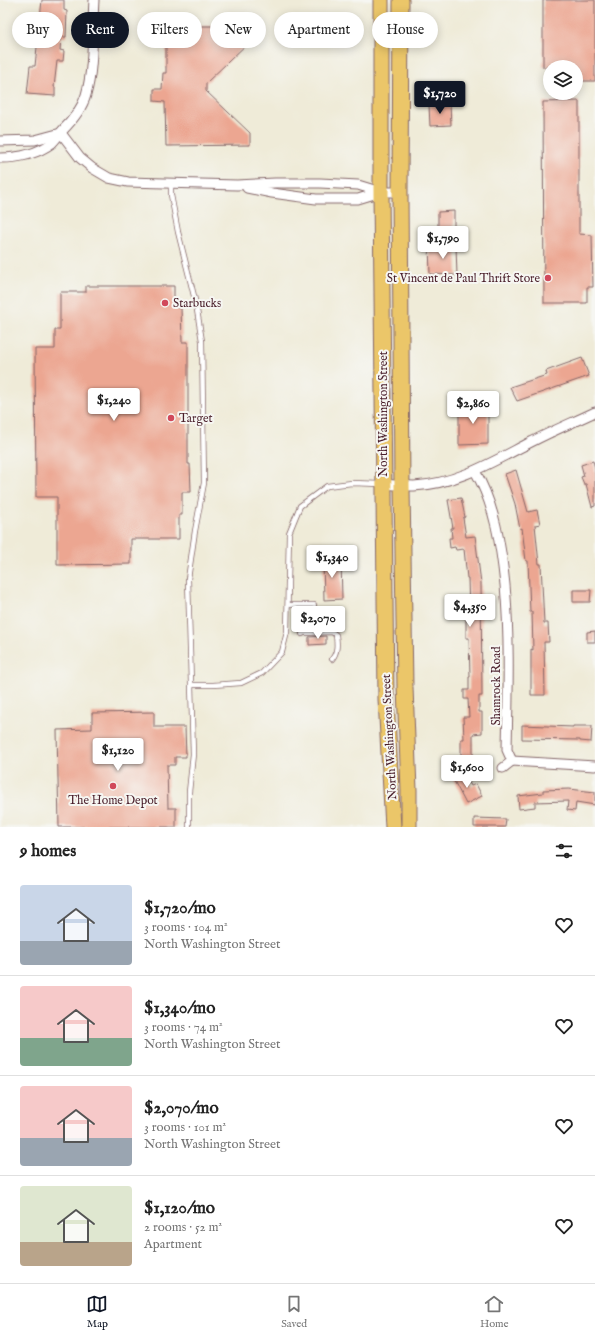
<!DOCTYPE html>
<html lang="en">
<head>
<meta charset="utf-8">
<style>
  body { margin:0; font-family:"IM FELL English",serif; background:#f2f2f2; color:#222; height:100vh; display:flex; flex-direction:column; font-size:15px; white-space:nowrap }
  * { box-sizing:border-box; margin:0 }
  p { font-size:13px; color:#767676 }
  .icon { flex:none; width:22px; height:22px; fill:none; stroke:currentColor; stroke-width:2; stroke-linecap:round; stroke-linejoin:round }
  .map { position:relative; height:827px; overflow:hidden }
  .side { display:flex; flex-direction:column; background:#fff; flex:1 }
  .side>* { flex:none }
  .guide { position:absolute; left:12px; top:12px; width:571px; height:36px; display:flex; gap:8px }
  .controls { position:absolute; left:543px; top:60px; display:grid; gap:8px }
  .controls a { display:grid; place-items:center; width:40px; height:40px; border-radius:50%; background:#fff; box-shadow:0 2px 10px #0003; font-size:20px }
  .price { position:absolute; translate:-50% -34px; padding:0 9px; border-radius:4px; background:#fff; color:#222; font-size:13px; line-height:26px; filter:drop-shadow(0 1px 2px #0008) }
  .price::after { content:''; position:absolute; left:50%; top:24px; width:12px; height:9px; margin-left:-6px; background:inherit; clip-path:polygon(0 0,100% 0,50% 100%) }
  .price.selected { background:#111827; color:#fff }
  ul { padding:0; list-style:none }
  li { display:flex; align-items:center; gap:12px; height:100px; padding:0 20px }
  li+li { border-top:1px solid #e0e0e0 }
  li span { display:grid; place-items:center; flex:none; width:112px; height:80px; border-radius:4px; color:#555 }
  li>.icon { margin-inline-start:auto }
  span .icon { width:48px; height:48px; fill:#fffc; stroke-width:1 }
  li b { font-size:17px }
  h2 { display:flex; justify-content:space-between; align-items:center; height:48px; padding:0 20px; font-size:17px }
  .chip { padding:0 14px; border-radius:18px; background:#fff; box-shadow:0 2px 10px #0003; font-size:14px; line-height:36px }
  .chip.selected { background:#111827; color:#fff }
  .dock { display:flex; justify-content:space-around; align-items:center; height:56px; border-top:1px solid #e0e0e0; background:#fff; font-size:11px; color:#767676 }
  .dock a { display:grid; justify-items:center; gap:2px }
  .dock .selected { color:#111827 }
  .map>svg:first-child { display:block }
  .building { fill:#eca691 }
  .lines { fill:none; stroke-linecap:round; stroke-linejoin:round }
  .lane-casing { stroke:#846668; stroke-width:6 }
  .street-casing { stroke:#846668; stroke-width:11 }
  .primary-casing { stroke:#846668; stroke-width:17 }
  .lane { stroke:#fff; stroke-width:4.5 }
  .street { stroke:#fff; stroke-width:9 }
  .primary { stroke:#ebc669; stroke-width:15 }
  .poi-dot { fill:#d1495b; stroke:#f6f6f2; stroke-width:1.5 }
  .labels { text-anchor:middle; stroke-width:4; stroke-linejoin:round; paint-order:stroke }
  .poi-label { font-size:12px; fill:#4a1f2b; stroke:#f6f6f2; text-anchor:start }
  .street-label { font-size:12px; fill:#4a1f2b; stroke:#f6f6f2 }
</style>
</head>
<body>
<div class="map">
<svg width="595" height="827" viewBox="0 0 595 827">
  <rect width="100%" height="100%" fill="#f6f6f2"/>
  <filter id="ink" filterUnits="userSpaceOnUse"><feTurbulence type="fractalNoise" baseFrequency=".025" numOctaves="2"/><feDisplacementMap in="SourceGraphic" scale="8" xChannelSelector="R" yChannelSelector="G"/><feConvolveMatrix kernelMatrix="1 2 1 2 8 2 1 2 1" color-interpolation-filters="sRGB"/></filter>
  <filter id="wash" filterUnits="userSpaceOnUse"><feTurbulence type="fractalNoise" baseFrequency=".012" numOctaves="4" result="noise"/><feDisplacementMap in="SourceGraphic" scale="16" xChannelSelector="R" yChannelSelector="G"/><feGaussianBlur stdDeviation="0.9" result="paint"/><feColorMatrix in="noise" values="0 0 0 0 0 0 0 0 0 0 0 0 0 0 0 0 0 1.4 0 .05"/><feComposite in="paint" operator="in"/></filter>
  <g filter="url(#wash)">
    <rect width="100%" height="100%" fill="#efebd8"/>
    <g id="blocks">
      <g class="building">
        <path d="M42,0H64V10L67,11L66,37H61L60,50L64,51L63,61H57L54,87H55V96L27,94L30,66H35Z"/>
        <path d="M543,0H595V81H576V67H543Z"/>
        <path d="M166,26H250V41L206,83V91L250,133V145L166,146L165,102L154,101V89H162L163,73H166Z"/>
        <path d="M579,101V234L592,235L593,287H587V303H544L543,102Z"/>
        <path d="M450,104L451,125L430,126L429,105Z"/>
        <path d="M454,211V232H438V212Z"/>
        <path d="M429,245L456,246L457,275L430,274Z"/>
        <path d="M86,286H174V304H177V308H181L182,342H188V464H190L191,492H182V515H179V539H131V564L57,565V497H36L35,349H55V330H60V292H86Z"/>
        <path d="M582,358L589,376L517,401L510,387L547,375L546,371Z"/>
        <path d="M459,405H488V444L459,445Z"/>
        <path d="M593,461L595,468V506L592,507L586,484H584L581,477L584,476L581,465Z"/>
        <path d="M516,470L528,512L537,510L540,524L535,525L539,564H541L544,623H548L549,642H544L545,695H531V649L533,650L532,612H530L528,561H526L522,528L520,529L515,504L505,474Z"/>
        <path d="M461,498L465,517L463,518L466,537L475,536L481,583L482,696H479V712H482V733L473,734V765L461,764V739H464L463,717H469L468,699H464V690H469V677H470L469,638H466V615H469L468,578H467L464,549L456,550L455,547L450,548L449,538H452L451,528H453L448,500Z"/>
        <path d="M323,558H341L342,599L324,600Z"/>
        <path d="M573,590H591L590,602H573Z"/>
        <path d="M595,631V642H587V632Z"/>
        <path d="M326,636V644L309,645V637Z"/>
        <path d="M154,712V727H185L186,757H175V765H167L168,808H176V827H59L57,730L92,729V713Z"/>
        <path d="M522,725L573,727V726H592L591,742L580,741V740L522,739Z"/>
        <path d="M464,773L471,786L476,784L482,796L466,804L453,779Z"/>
        <path d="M569,789L595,792V805L576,802L575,811L567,810L568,801L535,802V807L519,809L518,796L543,793V790Z"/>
        <path d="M474,818L506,819L505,827H474Z"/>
      </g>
    </g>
  </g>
  <g filter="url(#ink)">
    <use href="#blocks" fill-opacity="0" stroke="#846668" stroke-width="1"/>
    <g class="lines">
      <defs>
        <g id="lane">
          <path d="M92,21H120"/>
          <path d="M171,184V195L178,232L196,304L202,341L204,483L195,531L188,579L193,754L189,792V827"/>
          <path d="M288,605H314"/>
          <path d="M302,634L304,633L332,632L336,635C337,643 338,652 332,659"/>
          <path d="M191,685H213L241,683L262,673L282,652L287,632L289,533L300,506L327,486L352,483L381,484"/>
        </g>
        <g id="street">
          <path d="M61,133L80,158L92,168L109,178L128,182L237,185L275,183H320L358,185L381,192H400"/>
          <path d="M0,141L35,140L61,133"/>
          <path d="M0,158C18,158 37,154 52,143C56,139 59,135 62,131C72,121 82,109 86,95C94,68 92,29 94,0"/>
          <path d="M247,188L272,193L316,199H358L381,192"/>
          <path d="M475,471C495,505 501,546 505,585C510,640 508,695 507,750L512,761"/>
          <path d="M383,484C394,485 404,486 414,486C457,484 494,461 531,442C552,431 574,422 595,412"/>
          <path d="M512,761L595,766"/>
          <path d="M503,768L512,761"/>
        </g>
        <g id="primary">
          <path d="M381,0V192L386,699L393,827"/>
          <path d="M401,0L400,192L402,486L405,687L409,790V827"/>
        </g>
      </defs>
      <use href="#lane" class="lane-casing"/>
      <use href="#street" class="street-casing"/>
      <use href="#primary" class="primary-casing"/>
      <use href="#lane" class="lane"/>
      <use href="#street" class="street"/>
      <use href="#primary" class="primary"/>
    </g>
  </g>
  <g class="poi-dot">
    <circle cx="548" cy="278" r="4"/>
    <circle cx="165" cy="303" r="4"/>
    <circle cx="171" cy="418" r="4"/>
    <circle cx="113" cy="786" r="4"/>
  </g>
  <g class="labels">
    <g class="poi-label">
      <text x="540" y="282" text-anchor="end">St Vincent de Paul Thrift Store</text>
      <text x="173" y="307">Starbucks</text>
      <text x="179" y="422">Target</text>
      <text x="113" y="804" text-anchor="middle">The Home Depot</text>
    </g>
    <g class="street-label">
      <text transform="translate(383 414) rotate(-90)" y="4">North Washington Street</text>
      <text transform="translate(496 686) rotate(-90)" y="4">Shamrock Road</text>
      <text transform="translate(389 737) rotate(-93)" y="4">North Washington Street</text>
    </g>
  </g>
</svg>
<div class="controls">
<a><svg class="icon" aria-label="layers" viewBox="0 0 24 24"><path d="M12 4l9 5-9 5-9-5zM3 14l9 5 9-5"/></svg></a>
</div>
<b class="price selected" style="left:440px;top:115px">$1,720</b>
<b class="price" style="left:443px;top:260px">$1,790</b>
<b class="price" style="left:114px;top:422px">$1,240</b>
<b class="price" style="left:473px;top:425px">$2,860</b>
<b class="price" style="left:332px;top:579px">$1,340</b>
<b class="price" style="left:470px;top:628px">$4,350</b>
<b class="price" style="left:318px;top:640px">$2,070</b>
<b class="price" style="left:118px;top:772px">$1,120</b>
<b class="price" style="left:467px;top:789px">$1,600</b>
<div class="guide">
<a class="chip">Buy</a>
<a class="chip selected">Rent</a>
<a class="chip">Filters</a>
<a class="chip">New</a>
<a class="chip">Apartment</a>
<a class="chip">House</a>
</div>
</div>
<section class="side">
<h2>9 homes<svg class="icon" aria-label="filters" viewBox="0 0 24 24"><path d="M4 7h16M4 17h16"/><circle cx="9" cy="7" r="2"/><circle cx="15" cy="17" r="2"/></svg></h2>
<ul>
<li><span style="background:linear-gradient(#c9d6e8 70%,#9aa5b1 0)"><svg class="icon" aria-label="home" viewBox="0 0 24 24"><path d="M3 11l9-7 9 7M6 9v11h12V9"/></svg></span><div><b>$1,720/mo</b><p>3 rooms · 104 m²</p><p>North Washington Street</p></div><svg class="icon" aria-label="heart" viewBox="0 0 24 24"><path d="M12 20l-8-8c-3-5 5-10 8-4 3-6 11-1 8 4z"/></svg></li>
<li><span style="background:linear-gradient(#f6c9c9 65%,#7fa58c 0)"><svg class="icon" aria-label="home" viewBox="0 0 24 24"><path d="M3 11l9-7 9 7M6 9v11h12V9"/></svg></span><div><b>$1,340/mo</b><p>3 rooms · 74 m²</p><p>North Washington Street</p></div><svg class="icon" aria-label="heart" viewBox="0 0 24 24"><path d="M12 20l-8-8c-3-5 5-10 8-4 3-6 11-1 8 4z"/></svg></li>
<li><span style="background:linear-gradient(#f6c9c9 65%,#9aa5b1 0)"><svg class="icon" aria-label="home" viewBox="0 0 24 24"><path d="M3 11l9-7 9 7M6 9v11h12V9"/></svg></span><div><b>$2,070/mo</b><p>3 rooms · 101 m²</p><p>North Washington Street</p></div><svg class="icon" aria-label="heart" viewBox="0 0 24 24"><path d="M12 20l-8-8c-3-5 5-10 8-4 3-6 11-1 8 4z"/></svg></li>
<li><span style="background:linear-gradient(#dfe7d0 70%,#b9a48a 0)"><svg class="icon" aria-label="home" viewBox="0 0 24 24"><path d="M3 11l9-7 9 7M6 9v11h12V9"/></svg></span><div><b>$1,120/mo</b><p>2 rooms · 52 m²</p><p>Apartment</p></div><svg class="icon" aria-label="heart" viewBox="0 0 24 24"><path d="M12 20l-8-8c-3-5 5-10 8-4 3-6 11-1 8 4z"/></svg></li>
</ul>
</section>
<nav class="dock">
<a class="selected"><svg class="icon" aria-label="map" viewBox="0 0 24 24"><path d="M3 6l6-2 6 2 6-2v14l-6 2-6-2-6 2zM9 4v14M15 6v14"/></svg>Map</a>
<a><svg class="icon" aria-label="saved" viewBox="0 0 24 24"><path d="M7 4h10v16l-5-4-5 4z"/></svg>Saved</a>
<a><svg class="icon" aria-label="home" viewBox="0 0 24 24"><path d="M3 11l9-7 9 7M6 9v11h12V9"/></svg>Home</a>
</nav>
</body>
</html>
